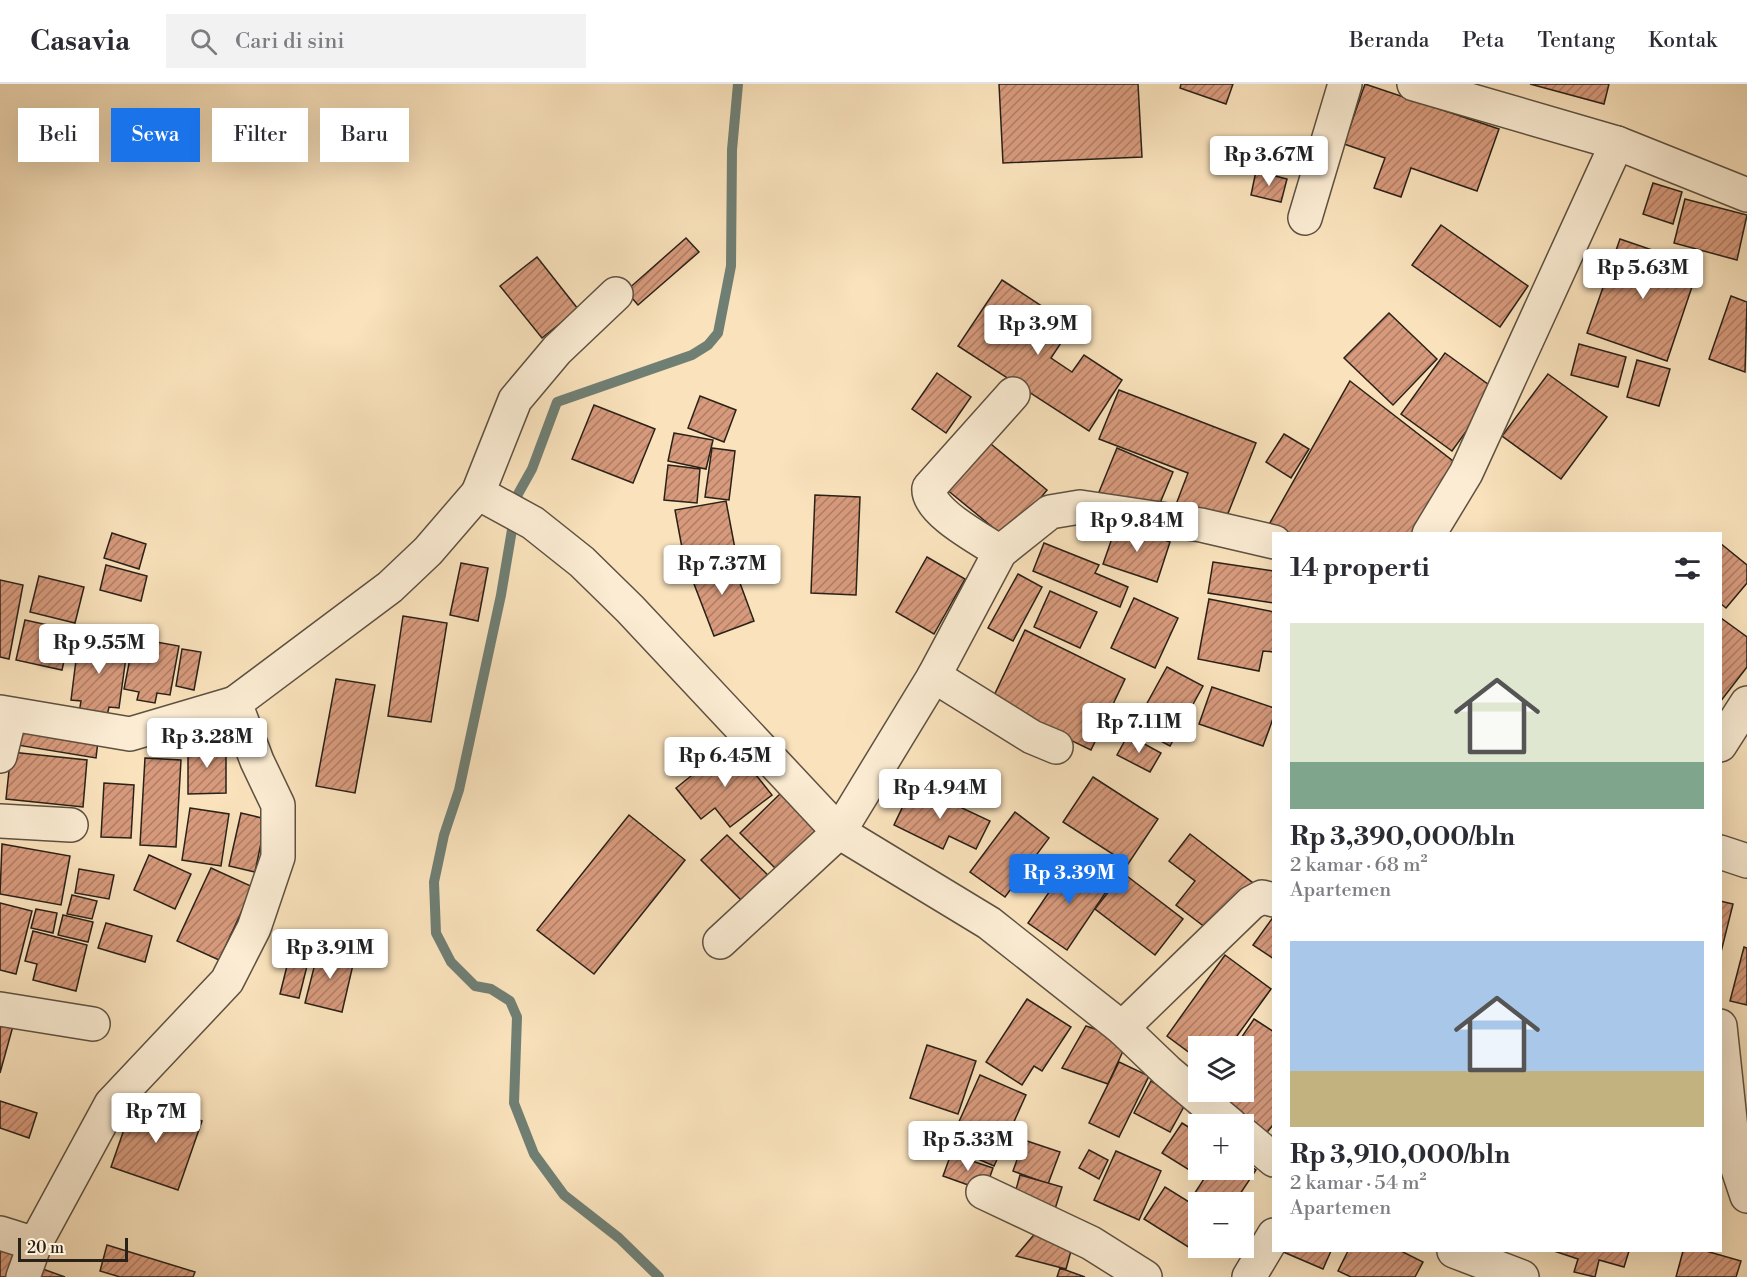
<!DOCTYPE html>
<html lang="id">
<head>
<meta charset="utf-8">
<style>
  body { margin:0; font-family:"Libre Bodoni",serif; background:#f2f2f3; color:#2b2b33; height:100vh; display:flex; flex-direction:column; font-size:22px; white-space:nowrap }
  * { box-sizing:border-box; margin:0 }
  p { font-size:20px; color:#7c7c81 }
  .icon { flex:none; width:33px; height:33px; fill:none; stroke:currentColor; stroke-width:2; stroke-linecap:round; stroke-linejoin:round }
  .map { position:relative; flex:1; overflow:hidden }
  .sheet { position:absolute; left:1272px; top:448px; width:450px; height:720px; display:flex; flex-direction:column; background:#fff; border-radius:0px; box-shadow:0 6px 24px #0002 }
  .sheet>* { flex:none }
  .top-card { position:absolute; left:18px; top:24px; width:570px; height:54px; display:flex; gap:12px }
  .buttons { position:absolute; left:1188px; top:952px; display:grid; gap:12px }
  .buttons a { display:grid; place-items:center; width:66px; height:66px; border-radius:0px; background:#fff; box-shadow:0 6px 24px #0002; font-size:30px }
  .scale { position:absolute; left:18px; bottom:15px; width:110px; box-sizing:border-box; padding-left:6px; border:3px solid #2a2118; border-top:0; font-size:16px; line-height:21px; white-space:nowrap; color:#2a2118; -webkit-text-stroke:4px #fbecd3; paint-order:stroke }
  .price { position:absolute; translate:-50% -51px; padding:0 14px; border-radius:6px; background:#fff; color:#222; font-size:20px; line-height:39px; filter:drop-shadow(0 2px 3px #0008) }
  .price::after { content:''; position:absolute; left:50%; top:36px; width:18px; height:14px; margin-left:-9px; background:inherit; clip-path:polygon(0 0,100% 0,50% 100%) }
  .price.selected { background:#1a73e8; color:#fff }
  ul { padding:0; list-style:none }
  li { display:grid; align-content:center; gap:12px; height:318px; padding:0 18px }
  li span { display:grid; place-items:center; height:186px; border-radius:0px; color:#555 }
  li>.icon { margin-inline-start:auto }
  span .icon { width:108px; height:108px; fill:#fffc; stroke-width:1 }
  li b { font-size:26px }
  h2 { display:flex; justify-content:space-between; align-items:center; height:72px; padding:0 18px; font-size:26px }
  .pill { padding:0 21px; border-radius:0px; background:#fff; box-shadow:0 6px 24px #0002; font-size:21px; line-height:54px }
  .pill.selected { background:#1a73e8; color:#fff }
  header { display:flex; align-items:center; gap:36px; box-sizing:border-box; height:84px; padding:0 30px; background:#fff; border-bottom:2px solid #e1e1e2 }
  header strong { font-size:28px }
  nav { display:flex; gap:33px; margin-inline-start:auto; font-size:21px }
  .search { width:420px; height:54px; background:#f2f2f3; display:flex; align-items:center; gap:15px; box-sizing:border-box; padding:0 21px; border-radius:0px; color:#7c7c81; font-size:22px }
  .map>svg:first-child { display:block }
  .lines { fill:none; stroke-linecap:round; stroke-linejoin:round }
  .stream { stroke:#707f74; stroke-width:10 }
  .building { fill:url(#building-hatch); stroke:#2a2118; stroke-width:1.5 }
  .minor-casing { stroke:#5e5141; stroke-width:36 }
  .minor { stroke:#fbecd3; stroke-width:33 }
</style>
</head>
<body>
<header>
<strong>Casavia</strong>
<div class="search"><svg class="icon" aria-label="search" viewBox="0 0 24 24"><circle cx="10" cy="10" r="6"/><path d="M15 15l6 6"/></svg>Cari di sini</div>
<nav><a>Beranda</a><a>Peta</a><a>Tentang</a><a>Kontak</a></nav>
</header>
<div class="map">
<svg width="1747" height="1193" viewBox="0 0 1747 1193">
  <defs>
    <pattern id="building-hatch" width="6" height="6" patternUnits="userSpaceOnUse" patternTransform="scale(1.5)"><rect width="6" height="6" fill="#d79a7c"/><path d="M-1 1l2-2M0 6l6-6M5 7l2-2" fill="none" stroke="#af7d65"/></pattern>
  </defs>
  <rect width="100%" height="100%" fill="#f9e2bc"/>
  <filter id="stains"><feTurbulence type="fractalNoise" baseFrequency=".00333" numOctaves="4"/><feColorMatrix values="0 0 0 0 .2 0 0 0 0 .09 0 0 0 0 .02 0 0 0 .5 -.17"/></filter>
  <radialGradient id="worn" r=".72"><stop offset=".6" stop-color="#630" stop-opacity="0"/><stop offset="1" stop-color="#630" stop-opacity=".3"/></radialGradient>
  <g class="lines">
    <path class="stream" d="M659,1193L619,1154L564,1111L534,1070L514,1019L517,933L510,917L491,905L475,902L451,878L436,849L434,798L444,751L459,706L501,511L518,410L532,385L557,318L692,271L708,261L718,249L731,182L732,66L738,0"/>
  </g>
  <g class="building">
    <path d="M999,0H1138L1142,73L1003,79Z"/>
    <path d="M1181,0H1233L1226,20L1180,4Z"/>
    <path d="M1365,0L1499,45L1477,107L1411,84L1401,113L1374,104L1385,74L1344,60Z"/>
    <path d="M1530,0H1609L1604,20Z"/>
    <path d="M1256,87L1287,95L1281,118L1251,111Z"/>
    <path d="M1653,99L1682,108L1673,140L1643,130Z"/>
    <path d="M1685,115L1747,131L1737,176L1674,159Z"/>
    <path d="M1441,141L1528,202L1500,243L1412,181Z"/>
    <path d="M686,154L699,168L638,221L626,207Z"/>
    <path d="M1620,155L1699,182L1667,277L1587,249Z"/>
    <path d="M537,173L578,225L542,254L500,202Z"/>
    <path d="M1002,196L1072,242L1051,274L1072,288L1084,271L1122,296L1089,347L958,262Z"/>
    <path d="M1731,212L1747,218L1745,288L1709,275Z"/>
    <path d="M1389,229L1437,275L1393,321L1344,274Z"/>
    <path d="M1579,260L1626,273L1618,303L1571,291Z"/>
    <path d="M1445,269L1496,306L1452,367L1401,330Z"/>
    <path d="M1637,276L1670,285L1659,322L1627,313Z"/>
    <path d="M937,289L971,313L946,349L912,325Z"/>
    <path d="M1548,290L1607,333L1561,395L1502,352Z"/>
    <path d="M1350,297L1462,384L1423,450H1283L1267,444Z"/>
    <path d="M1119,306L1256,359L1223,442L1175,423L1188,389L1099,355Z"/>
    <path d="M700,312L736,326L724,358L688,344Z"/>
    <path d="M594,321L655,345L633,399L572,375Z"/>
    <path d="M674,349L713,356L706,385L668,377Z"/>
    <path d="M1284,350L1309,365L1291,394L1266,378Z"/>
    <path d="M986,356L1047,406L1007,455L946,405Z"/>
    <path d="M712,364L735,367L729,416L705,413Z"/>
    <path d="M1117,364L1173,388L1155,431L1099,408Z"/>
    <path d="M668,381L700,385L697,419L664,416Z"/>
    <path d="M815,411L860,413L856,511L811,509Z"/>
    <path d="M726,417L736,470L685,480L675,426Z"/>
    <path d="M1117,440L1170,458L1157,498L1103,480Z"/>
    <path d="M112,449L146,460L139,485L104,474Z"/>
    <path d="M1044,459L1099,481L1095,489L1128,503L1120,523L1033,487Z"/>
    <path d="M1720,459L1747,481V499L1726,524L1720,519Z"/>
    <path d="M730,472L754,537L714,552L689,487Z"/>
    <path d="M927,473L965,495L934,550L896,528Z"/>
    <path d="M1213,478L1274,487V519L1208,509Z"/>
    <path d="M461,479L488,484L478,537L450,531Z"/>
    <path d="M106,481L147,492L141,517L100,506Z"/>
    <path d="M1018,490L1042,503L1013,557L988,544Z"/>
    <path d="M39,492L84,503L75,539L30,528Z"/>
    <path d="M0,496L23,501L9,575L0,573Z"/>
    <path d="M1050,507L1097,528L1080,564L1034,543Z"/>
    <path d="M1134,514L1178,534L1155,584L1111,564Z"/>
    <path d="M1209,515L1274,528V568L1263,567L1259,587L1198,575Z"/>
    <path d="M403,532L447,539L431,638L388,632Z"/>
    <path d="M1721,534L1747,553V583L1720,618Z"/>
    <path d="M25,536L71,546L62,586L16,576Z"/>
    <path d="M1025,546L1125,595L1091,666L991,618Z"/>
    <path d="M79,552L128,559L119,624L109,623L107,632L79,629L81,617L71,616Z"/>
    <path d="M134,554L179,562L170,611L157,609L155,619L137,616L139,608L124,605Z"/>
    <path d="M182,565L201,568L194,606L176,602Z"/>
    <path d="M1167,583L1203,602L1170,662L1134,643Z"/>
    <path d="M336,595L375,601L355,709L316,702Z"/>
    <path d="M1212,603L1274,624V632L1263,662L1199,640Z"/>
    <path d="M20,643L98,657L96,674L17,661Z"/>
    <path d="M1128,651L1161,669L1150,688L1117,671Z"/>
    <path d="M731,660L772,711L730,743L715,724L701,735L676,704Z"/>
    <path d="M226,661V709L188,710V662Z"/>
    <path d="M11,668L87,676L83,723L6,715Z"/>
    <path d="M145,674L181,676L176,763L140,761Z"/>
    <path d="M1093,693L1158,735L1128,780L1063,738Z"/>
    <path d="M104,699L134,701L131,754L101,753Z"/>
    <path d="M913,701L990,737L976,765L949,752L943,765L894,741Z"/>
    <path d="M781,709L826,754L785,794L740,749Z"/>
    <path d="M190,724L229,730L221,782L182,776Z"/>
    <path d="M1015,728L1049,754L1005,813L970,788Z"/>
    <path d="M241,729L266,735L255,788L229,782Z"/>
    <path d="M629,731L685,776L594,890L537,846Z"/>
    <path d="M1190,750L1253,799L1214,850L1176,821L1195,797L1169,777Z"/>
    <path d="M727,751L774,797L748,823L701,776Z"/>
    <path d="M2,760L70,772L61,821L0,810Z"/>
    <path d="M149,771L191,790L175,825L134,806Z"/>
    <path d="M1071,776L1110,802L1067,866L1028,839Z"/>
    <path d="M211,784L253,803L219,876L177,857Z"/>
    <path d="M79,785L114,791L109,815L75,809Z"/>
    <path d="M1123,789L1183,835L1155,871L1095,825Z"/>
    <path d="M72,811L97,817L92,835L67,830Z"/>
    <path d="M1720,817L1733,820L1720,872Z"/>
    <path d="M0,819L32,827L16,890L0,886Z"/>
    <path d="M36,825L57,829L53,849L31,844Z"/>
    <path d="M63,831L93,838L88,858L58,851Z"/>
    <path d="M1274,832V875L1253,861Z"/>
    <path d="M106,839L152,852L145,878L98,864Z"/>
    <path d="M33,847L87,861L76,907L33,896L37,880L25,877Z"/>
    <path d="M293,858L312,862L299,914L280,910Z"/>
    <path d="M1744,863L1747,864V921L1730,917Z"/>
    <path d="M319,864L355,872L342,928L305,919Z"/>
    <path d="M1225,871L1271,905L1229,963H1198V975L1167,952Z"/>
    <path d="M1027,915L1071,943L1042,987L1034,982L1022,1001L986,978Z"/>
    <path d="M1254,935L1274,948V1040L1262,1054L1205,1008H1244V963H1235Z"/>
    <path d="M0,939L13,942L0,989Z"/>
    <path d="M1086,942L1128,956L1108,1000L1062,984Z"/>
    <path d="M927,961L976,977L958,1030L910,1014Z"/>
    <path d="M1119,978L1149,992L1119,1053L1089,1039Z"/>
    <path d="M980,991L1026,1011L994,1082L948,1062Z"/>
    <path d="M1151,997L1187,1017L1170,1048L1134,1029Z"/>
    <path d="M135,1014L202,1037L178,1106L111,1083Z"/>
    <path d="M0,1017L37,1029L29,1054L0,1044Z"/>
    <path d="M1182,1039L1198,1049V1086H1244V1078L1256,1086L1234,1119H1198V1164H1205L1201,1171L1144,1135L1165,1103L1189,1118L1204,1095L1162,1069Z"/>
    <path d="M1024,1056L1060,1068L1048,1100L1013,1087Z"/>
    <path d="M1089,1066L1108,1076L1099,1095L1079,1084Z"/>
    <path d="M1116,1067L1161,1087L1139,1136L1094,1116Z"/>
    <path d="M951,1070L993,1084L985,1107L943,1092Z"/>
    <path d="M1020,1091L1062,1103L1055,1125L1014,1113Z"/>
    <path d="M1043,1140L1071,1167L1066,1185L1016,1172Z"/>
    <path d="M0,1159L20,1167L9,1193H0Z"/>
    <path d="M107,1161L195,1188L193,1193H120L100,1187Z"/>
    <path d="M1281,1167H1331L1323,1185Z"/>
    <path d="M1348,1167H1401L1423,1178L1415,1193H1351L1338,1187Z"/>
    <path d="M1554,1167H1629L1624,1183L1599,1176L1595,1193L1574,1188L1578,1175Z"/>
    <path d="M1683,1167H1706L1741,1177L1736,1193H1676Z"/>
    <path d="M40,1184L65,1193H36Z"/>
    <path d="M1060,1184L1085,1193H1057Z"/>
  </g>
  <g class="lines">
    <defs>
      <g id="minor">
        <path d="M1414,0L1617,59L1747,111"/>
        <path d="M1305,134L1345,0"/>
        <path d="M478,409L515,316L557,266L616,210"/>
        <path d="M1429,450L1466,389L1617,59"/>
        <path d="M1000,468C982,456 926,427 929,404L1013,310"/>
        <path d="M934,592L1032,653L1056,663"/>
        <path d="M0,628L130,650L235,619"/>
        <path d="M1720,661L1747,619"/>
        <path d="M0,672L10,631"/>
        <path d="M0,737L71,741"/>
        <path d="M1720,768L1747,777"/>
        <path d="M720,858L839,748L934,592L1000,468L1050,428L1080,423L1201,441L1274,458"/>
        <path d="M0,925L93,940"/>
        <path d="M1720,942L1734,1073L1747,1112"/>
        <path d="M1122,944L1251,819L1262,813L1274,816"/>
        <path d="M1244,1051L1274,1076"/>
        <path d="M983,1108L1091,1159L1145,1193"/>
        <path d="M0,1149L35,1160"/>
        <path d="M1454,1167L1522,1193"/>
        <path d="M23,1193L35,1160L111,1020L227,897L254,844L278,773V721L257,677L235,619L390,503L428,467L478,409L533,439L582,478L630,525L839,748L989,839L1122,944L1167,987L1231,1041"/>
        <path d="M1249,1193L1274,1151"/>
      </g>
    </defs>
    <use href="#minor" class="minor-casing"/>
    <use href="#minor" class="minor"/>
  </g>
  <rect width="100%" height="100%" filter="url(#stains)"/>
  <rect width="100%" height="100%" fill="url(#worn)"/>
</svg>
<div class="buttons">
<a><svg class="icon" aria-label="layers" viewBox="0 0 24 24"><path d="M12 4l9 5-9 5-9-5zM3 14l9 5 9-5"/></svg></a>
<a>+</a>
<a>−</a>
</div>
<div class="scale">20 m</div>
<b class="price" style="left:1269px;top:103px">Rp 3.67M</b>
<b class="price" style="left:1643px;top:216px">Rp 5.63M</b>
<b class="price" style="left:1038px;top:272px">Rp 3.9M</b>
<b class="price" style="left:1137px;top:469px">Rp 9.84M</b>
<b class="price" style="left:722px;top:512px">Rp 7.37M</b>
<b class="price" style="left:99px;top:591px">Rp 9.55M</b>
<b class="price" style="left:1139px;top:670px">Rp 7.11M</b>
<b class="price" style="left:207px;top:685px">Rp 3.28M</b>
<b class="price" style="left:725px;top:704px">Rp 6.45M</b>
<b class="price" style="left:940px;top:736px">Rp 4.94M</b>
<b class="price selected" style="left:1069px;top:821px">Rp 3.39M</b>
<b class="price" style="left:330px;top:896px">Rp 3.91M</b>
<b class="price" style="left:156px;top:1060px">Rp 7M</b>
<b class="price" style="left:968px;top:1088px">Rp 5.33M</b>
<div class="top-card">
<a class="pill">Beli</a>
<a class="pill selected">Sewa</a>
<a class="pill">Filter</a>
<a class="pill">Baru</a>
</div>
<section class="sheet">
<h2>14 properti<svg class="icon" aria-label="filters" viewBox="0 0 24 24"><path d="M4 7h16M4 17h16"/><circle cx="9" cy="7" r="2"/><circle cx="15" cy="17" r="2"/></svg></h2>
<ul>
<li><span style="background:linear-gradient(#dfe7d0 75%,#7fa58c 0)"><svg class="icon" aria-label="home" viewBox="0 0 24 24"><path d="M3 11l9-7 9 7M6 9v11h12V9"/></svg></span><div><b>Rp 3,390,000/bln</b><p>2 kamar · 68 m²</p><p>Apartemen</p></div></li>
<li><span style="background:linear-gradient(#a9c7e8 70%,#c2b280 0)"><svg class="icon" aria-label="home" viewBox="0 0 24 24"><path d="M3 11l9-7 9 7M6 9v11h12V9"/></svg></span><div><b>Rp 3,910,000/bln</b><p>2 kamar · 54 m²</p><p>Apartemen</p></div></li>
</ul>
</section>
</div>
</body>
</html>
